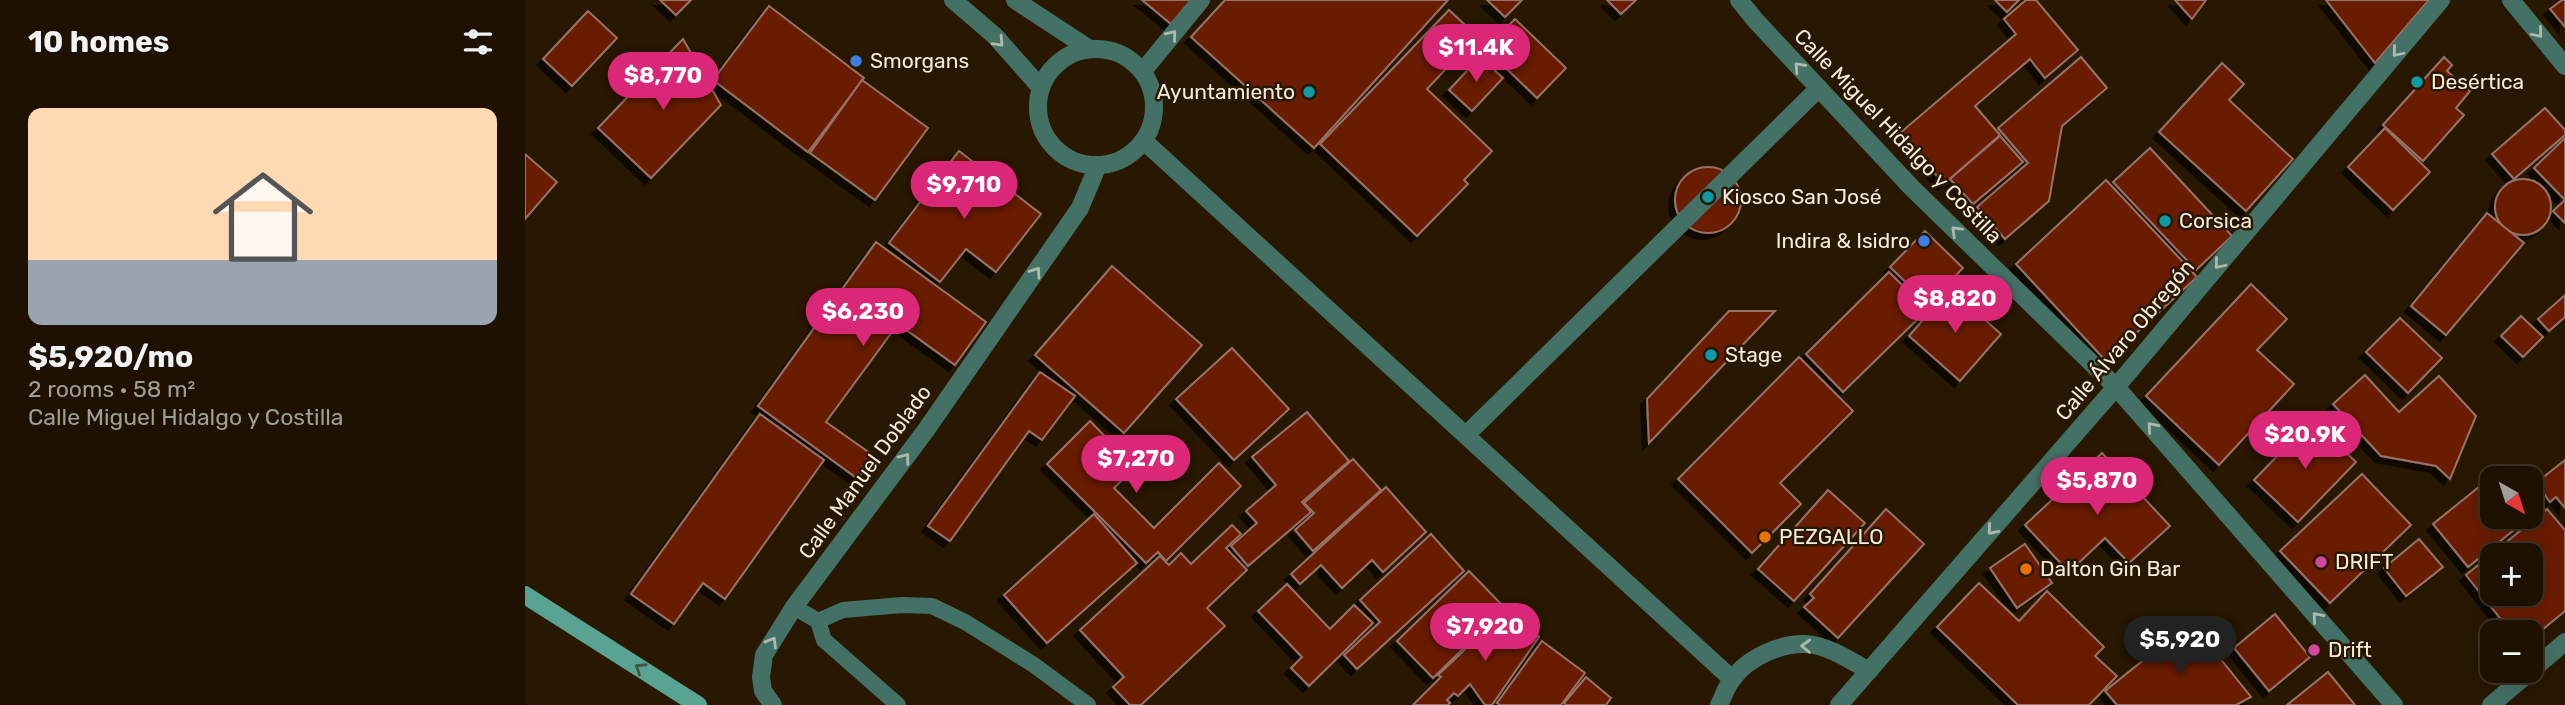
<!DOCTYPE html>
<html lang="en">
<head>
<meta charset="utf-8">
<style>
  body { margin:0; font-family:Rubik,sans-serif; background:#261a0b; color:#f1f3f6; height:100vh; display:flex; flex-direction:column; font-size:26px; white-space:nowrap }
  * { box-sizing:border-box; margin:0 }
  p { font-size:23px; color:#a19d99 }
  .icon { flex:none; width:38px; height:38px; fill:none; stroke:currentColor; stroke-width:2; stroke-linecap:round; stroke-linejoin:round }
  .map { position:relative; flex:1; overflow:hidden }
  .panel { display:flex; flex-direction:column; background:#1e1101; width:525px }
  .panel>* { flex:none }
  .needle { width:46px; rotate:141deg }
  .tools { position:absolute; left:1955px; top:466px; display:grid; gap:14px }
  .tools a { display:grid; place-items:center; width:63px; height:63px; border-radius:14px; background:#1e1101; box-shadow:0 7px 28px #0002,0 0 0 2px #3c3123; font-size:35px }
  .price { position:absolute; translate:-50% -60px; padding:0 16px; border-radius:24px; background:#db2777; color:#fff; font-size:23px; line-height:46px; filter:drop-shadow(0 2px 4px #0008) }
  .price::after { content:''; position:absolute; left:50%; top:42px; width:21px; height:16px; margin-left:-10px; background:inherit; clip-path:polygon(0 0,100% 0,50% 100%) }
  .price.current { background:#222; color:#fff }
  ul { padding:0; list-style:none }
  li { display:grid; align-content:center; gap:14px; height:371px; padding:0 28px }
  li span { display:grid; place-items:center; height:217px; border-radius:14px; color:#555 }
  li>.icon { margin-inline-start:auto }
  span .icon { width:126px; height:126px; fill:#fffc; stroke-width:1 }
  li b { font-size:30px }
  h2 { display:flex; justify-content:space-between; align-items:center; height:84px; padding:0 28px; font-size:30px }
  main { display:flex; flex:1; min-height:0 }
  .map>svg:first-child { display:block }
  .building { fill:#6b1c03; stroke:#96736a; stroke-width:2; fill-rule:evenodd; filter:url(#shadow) }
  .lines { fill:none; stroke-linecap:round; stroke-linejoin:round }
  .service { stroke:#447166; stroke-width:16 }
  .pedestrian { stroke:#447166; stroke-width:18 }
  .minor { stroke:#447166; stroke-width:18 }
  .secondary { stroke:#58a392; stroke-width:18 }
  .oneway { stroke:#afbaad }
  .oneway2 { stroke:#3e5642 }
  .shop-dot { fill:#3f7fe0; stroke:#281701; stroke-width:2.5 }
  .culture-dot { fill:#0f9aa8; stroke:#281701; stroke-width:2.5 }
  .food-dot { fill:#e8710a; stroke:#281701; stroke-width:2.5 }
  .hotel-dot { fill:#d1479c; stroke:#281701; stroke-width:2.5 }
  .labels { text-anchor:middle; stroke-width:5; stroke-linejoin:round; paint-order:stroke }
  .poi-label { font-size:21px; fill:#f7ebdd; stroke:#281701; text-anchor:start }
  .street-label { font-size:21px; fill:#f7ebdd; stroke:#281701 }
</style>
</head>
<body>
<main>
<section class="panel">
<h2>10 homes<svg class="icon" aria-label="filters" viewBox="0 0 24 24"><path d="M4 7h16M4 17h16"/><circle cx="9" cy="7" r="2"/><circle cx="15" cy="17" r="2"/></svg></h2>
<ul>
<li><span style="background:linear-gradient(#ffd9b3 70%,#9aa5b1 0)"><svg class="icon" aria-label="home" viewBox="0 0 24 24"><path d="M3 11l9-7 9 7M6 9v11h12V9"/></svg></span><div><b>$5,920/mo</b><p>2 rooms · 58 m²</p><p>Calle Miguel Hidalgo y Costilla</p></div></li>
</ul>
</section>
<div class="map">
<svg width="2040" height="705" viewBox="0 0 2040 705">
  <defs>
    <filter id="shadow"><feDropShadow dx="-6" dy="6" stdDeviation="0" flood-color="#0009"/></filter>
  </defs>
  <rect width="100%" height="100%" fill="#281701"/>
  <g class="building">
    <path d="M135,0H166L151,15Z"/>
    <path d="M617,0H667L646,24Z"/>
    <path d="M700,0H923L789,148L666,37Z"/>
    <path d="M962,0H997L980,17Z"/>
    <path d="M1082,0H1111L1096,14Z"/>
    <path d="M1470,0H1494L1482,12Z"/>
    <path d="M1501,0H1511L1553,50L1520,78L1505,59L1450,106L1475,135L1419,184L1375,133L1491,34L1479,19Z"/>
    <path d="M1650,0H1681L1667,19Z"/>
    <path d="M1801,0H1904L1850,63Z"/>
    <path d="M2037,0H2040V27L2025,9Z"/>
    <path d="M244,6L339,78L283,152L188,80Z"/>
    <path d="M924,10L952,36L902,89L967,151L939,180L943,184L892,236L795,144Z"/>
    <path d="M63,11L92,38L47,86L18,59Z"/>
    <path d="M990,19L1041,68L1012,98L961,49Z"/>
    <path d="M158,39L196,105L126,178L73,128Z"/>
    <path d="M955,57L978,78L947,111L924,90Z"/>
    <path d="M1556,57L1582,88L1537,126L1524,201L1480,239L1452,207L1503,163L1473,128Z"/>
    <path d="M1919,57L1927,65L1922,71L1945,91L1931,108L1939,115L1898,161L1858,125Z"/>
    <path d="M1697,63L1719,84L1704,100L1768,159L1721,211L1634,132Z"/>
    <path d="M337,80L403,128L350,200L285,153Z"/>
    <path d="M2020,108L2040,130V135L1989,179L1967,154Z"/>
    <path d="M1860,128L1905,172L1868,210L1823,167Z"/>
    <path d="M1475,136L1498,162L1448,204L1425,179Z"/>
    <path d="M2040,138V223L2028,211L2040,200L2009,168Z"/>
    <path d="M1625,148L1707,236L1671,270L1588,182Z"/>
    <path d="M434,151L516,214L471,272L441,249L415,282L364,243Z"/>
    <path d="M0,154L32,182L0,219Z"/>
    <circle cx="1183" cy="200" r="33"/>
    <circle cx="1998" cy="207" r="28"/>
    <path d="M1581,180L1672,277L1581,361L1491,264Z"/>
    <path d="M1962,213L1999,243L1921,335L1886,306Z"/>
    <path d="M1400,231L1438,268L1403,304L1365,267Z"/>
    <path d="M351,242L461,322L430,365L373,324L301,422L349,456L333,479L233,406Z"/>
    <path d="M587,266L677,345L599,433L510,355Z"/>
    <path d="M1364,272L1402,310L1318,392L1281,354Z"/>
    <path d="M1726,284L1762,319L1732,350L1769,384L1694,465L1621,396Z"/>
    <path d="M1425,289L1476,334L1435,381L1384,336Z"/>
    <path d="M2040,295V317L2024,331L2013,319Z"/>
    <path d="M1204,311H1250L1124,443L1122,399Z"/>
    <path d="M1996,316L2018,337L1998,357L1976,336Z"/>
    <path d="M1875,318L1917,358L1883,393L1841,352Z"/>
    <path d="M707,348L764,409L709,460L651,399Z"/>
    <path d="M1274,357L1328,411L1255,483L1276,504L1227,553L1153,479Z"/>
    <path d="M515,372L550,396L517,440L504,431L425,541L403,526Z"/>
    <path d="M1840,375L1874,412L1914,376L1951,416L1925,479L1911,466L1856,456L1808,404Z"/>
    <path d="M782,412L824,461L777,502L786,512L723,566L706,546L732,523L721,511L751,485L727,457Z"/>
    <path d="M235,414L299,460L200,599L178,583L149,624L106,594Z"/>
    <path d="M1787,420L1831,462L1773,522L1729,480Z"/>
    <path d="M565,421L610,467L589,488L629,528L694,463L716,486L641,561L633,552L621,563L522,464Z"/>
    <path d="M1577,453L1645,526L1604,563L1580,538L1544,572L1500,525Z"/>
    <path d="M828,459L856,490L788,551L770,530L789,513L779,503Z"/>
    <path d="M2040,460V508L2031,497L2025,502L2011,483Z"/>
    <path d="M1837,474L1886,525L1805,603L1755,551Z"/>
    <path d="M1965,478L1967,481V516H1996L2000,521L1943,567L1908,524Z"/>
    <path d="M861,487L901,532L858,572L847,560L817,588L796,565L775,584L766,574Z"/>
    <path d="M1303,490L1340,523L1269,601L1233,569Z"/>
    <path d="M1361,509L1399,544L1313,638L1279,607L1289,598L1285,594Z"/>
    <path d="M2022,509L2040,530V611L2006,639V632H1986L1941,575ZM1967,555H2006V593H1967Z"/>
    <path d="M569,514L612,563L522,643L479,595Z"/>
    <path d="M707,525L716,534L701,548L722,570L682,608L700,626L616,705H605L588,687L599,677L555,630L635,556L644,565L656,553L666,564Z"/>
    <path d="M906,534L939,571L832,669L819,655L855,622L835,600Z"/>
    <path d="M1894,539L1918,567L1881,596L1859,568Z"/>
    <path d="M1500,544L1527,583L1492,608L1465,568Z"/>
    <path d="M944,571L980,608L908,678L872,641Z"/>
    <path d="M1454,583L1494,621L1522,591L1579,647L1570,656L1592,676L1564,705H1493L1412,627Z"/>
    <path d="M762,584L805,629L829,605L848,623L784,686L766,668L777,657L733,611Z"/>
    <path d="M984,608L1014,637L967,705H960L945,684L933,696L929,693L922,700L925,703L923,705H888L916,677L913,675Z"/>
    <path d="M1750,614L1785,657L1744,691L1709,648Z"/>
    <path d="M1666,622L1726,697L1711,705H1592L1580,691Z"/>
    <path d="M1017,641L1060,673L1036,705H975L972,703Z"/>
    <path d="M1803,672L1830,705H1762Z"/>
    <path d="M1061,677L1086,698L1081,705H1041L1039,703Z"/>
  </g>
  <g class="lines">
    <g class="service">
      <path d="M269,607L293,621L299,640L373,705"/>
      <path d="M293,621L318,610L377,605L407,606L440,622L509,665L563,705"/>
    </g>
    <g class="pedestrian">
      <path d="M619,141L1207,679"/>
      <path d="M941,435L1294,88"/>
    </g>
    <g class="minor">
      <path d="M428,0L470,36L516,88"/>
      <path d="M490,0L563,48"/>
      <path d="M1214,0L1231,21L1386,187L1591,387L1869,705"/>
      <path d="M1986,0L2040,66"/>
      <circle cx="571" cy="107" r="58"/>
      <path d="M618,71L676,0"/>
      <path d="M248,705L238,691L236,677L239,655L269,607L401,430L555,208L573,165"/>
      <path d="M1194,705C1198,697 1201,688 1206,681C1222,657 1260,640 1289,645C1308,649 1327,661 1344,671"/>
      <path d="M1314,705L1591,387L1916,0"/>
      <path d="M1966,705L2040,642"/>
    </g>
    <path class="secondary" d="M0,595L173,705"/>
  </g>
  <defs><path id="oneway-chevron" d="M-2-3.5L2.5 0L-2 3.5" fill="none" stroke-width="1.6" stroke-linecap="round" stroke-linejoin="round" transform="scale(1.75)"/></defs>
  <g class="oneway">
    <use href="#oneway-chevron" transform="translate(2013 33) rotate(50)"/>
    <use href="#oneway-chevron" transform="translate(647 35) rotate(-51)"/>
    <use href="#oneway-chevron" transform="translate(474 42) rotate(47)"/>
    <use href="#oneway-chevron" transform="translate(1872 52) rotate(130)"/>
    <use href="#oneway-chevron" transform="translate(1274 67) rotate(-133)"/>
    <use href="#oneway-chevron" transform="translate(1431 231) rotate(-136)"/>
    <use href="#oneway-chevron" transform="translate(1694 264) rotate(130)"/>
    <use href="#oneway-chevron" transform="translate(511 272) rotate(-55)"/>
    <use href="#oneway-chevron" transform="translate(1627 427) rotate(-131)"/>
    <use href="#oneway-chevron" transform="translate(380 458) rotate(-53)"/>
    <use href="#oneway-chevron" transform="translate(1467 530) rotate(131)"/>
    <use href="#oneway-chevron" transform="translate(1792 617) rotate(-131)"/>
    <use href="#oneway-chevron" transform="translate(247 642) rotate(-59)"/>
    <use href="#oneway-chevron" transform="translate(1281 646) rotate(-178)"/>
  </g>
  <use class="oneway2" href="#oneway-chevron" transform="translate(115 668) rotate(-147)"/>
  <g class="shop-dot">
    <circle cx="331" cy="61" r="7"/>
    <circle cx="1399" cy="241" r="7"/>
  </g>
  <g class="culture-dot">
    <circle cx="1892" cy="82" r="7"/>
    <circle cx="784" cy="92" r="7"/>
    <circle cx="1183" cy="197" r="7"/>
    <circle cx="1640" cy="221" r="7"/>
    <circle cx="1186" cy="355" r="7"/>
  </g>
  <g class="food-dot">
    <circle cx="1240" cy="537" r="7"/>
    <circle cx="1501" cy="569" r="7"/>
  </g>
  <g class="hotel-dot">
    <circle cx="1796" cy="562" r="7"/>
    <circle cx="1789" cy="650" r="7"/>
  </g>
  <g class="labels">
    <g class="poi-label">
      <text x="345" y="68">Smorgans</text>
      <text x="1906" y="89">Desértica</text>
      <text x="770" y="99" text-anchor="end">Ayuntamiento</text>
      <text x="1197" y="204">Kiosco San José</text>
      <text x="1654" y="228">Corsica</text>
      <text x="1385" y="248" text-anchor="end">Indira &amp; Isidro</text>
      <text x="1200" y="362">Stage</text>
      <text x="1254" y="544">PEZGALLO</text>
      <text x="1810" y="569">DRIFT</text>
      <text x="1515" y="576">Dalton Gin Bar</text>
      <text x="1803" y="657">Drift</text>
    </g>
    <g class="street-label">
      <text transform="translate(1373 136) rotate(46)" y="7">Calle Miguel Hidalgo y Costilla</text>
      <text transform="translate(1600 340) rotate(-50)" y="7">Calle Álvaro Obregón</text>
      <text transform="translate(340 472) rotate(-54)" y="7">Calle Manuel Doblado</text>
    </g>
  </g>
</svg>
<div class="tools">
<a><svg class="needle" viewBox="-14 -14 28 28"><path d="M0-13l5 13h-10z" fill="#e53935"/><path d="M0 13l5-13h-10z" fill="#a19d99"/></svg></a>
<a>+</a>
<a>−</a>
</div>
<b class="price" style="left:951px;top:84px">$11.4K</b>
<b class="price" style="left:138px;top:112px">$8,770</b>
<b class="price" style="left:439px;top:221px">$9,710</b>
<b class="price" style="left:1430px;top:335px">$8,820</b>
<b class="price" style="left:338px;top:348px">$6,230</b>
<b class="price" style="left:1780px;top:471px">$20.9K</b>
<b class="price" style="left:611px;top:495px">$7,270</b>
<b class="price" style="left:1572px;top:517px">$5,870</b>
<b class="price" style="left:960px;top:663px">$7,920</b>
<b class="price current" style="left:1655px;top:676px">$5,920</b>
</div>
</main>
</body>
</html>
